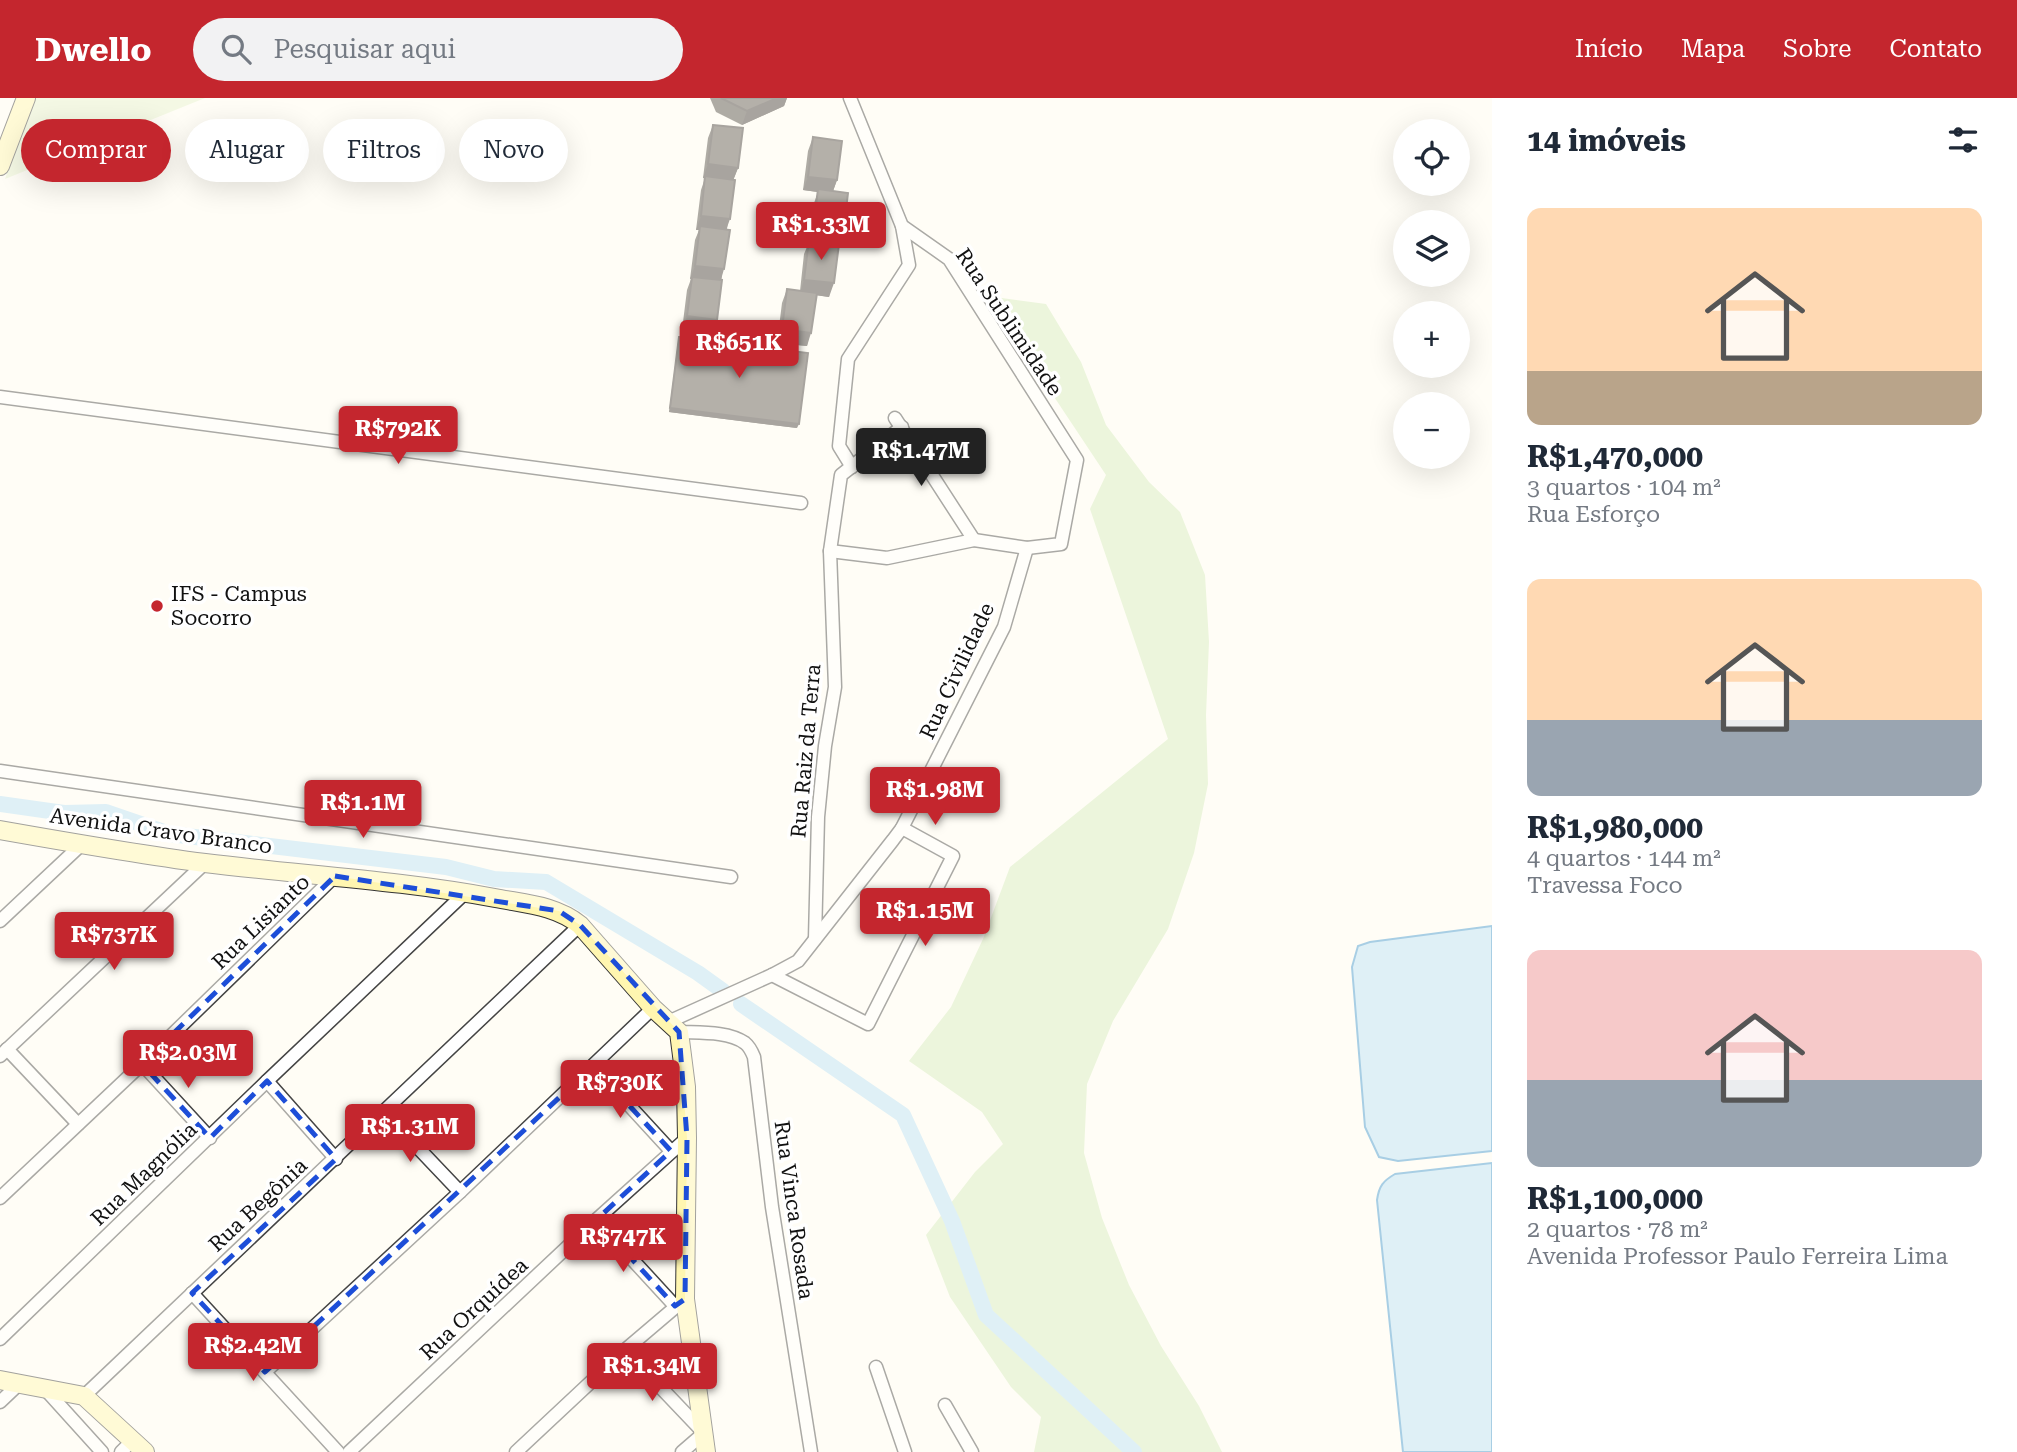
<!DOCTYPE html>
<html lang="pt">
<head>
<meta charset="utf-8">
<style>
  body { margin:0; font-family:"Roboto Serif",serif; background:#f2f2f3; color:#1f2937; height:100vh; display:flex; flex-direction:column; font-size:26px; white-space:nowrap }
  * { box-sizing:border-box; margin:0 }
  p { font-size:23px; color:#747a83 }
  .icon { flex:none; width:38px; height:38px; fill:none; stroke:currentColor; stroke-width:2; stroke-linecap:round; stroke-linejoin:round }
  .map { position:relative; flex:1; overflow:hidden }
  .drawer { display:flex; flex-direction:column; background:#fff; width:525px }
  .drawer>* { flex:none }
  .banner { position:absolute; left:21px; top:21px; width:665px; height:63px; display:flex; gap:14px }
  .buttons { position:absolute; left:1393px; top:21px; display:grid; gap:14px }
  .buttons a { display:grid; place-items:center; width:77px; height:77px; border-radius:50%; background:#fff; box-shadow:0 7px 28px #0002; font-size:35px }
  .price { position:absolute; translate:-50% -60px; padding:0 16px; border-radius:7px; background:#c4262e; color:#fff; font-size:23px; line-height:46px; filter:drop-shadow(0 2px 4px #0008) }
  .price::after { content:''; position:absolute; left:50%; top:42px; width:21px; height:16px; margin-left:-10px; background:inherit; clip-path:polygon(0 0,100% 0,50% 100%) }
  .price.on { background:#222; color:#fff }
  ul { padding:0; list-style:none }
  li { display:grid; align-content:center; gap:14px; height:371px; padding:0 35px }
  li span { display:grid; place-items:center; height:217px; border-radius:14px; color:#555 }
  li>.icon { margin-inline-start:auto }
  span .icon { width:126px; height:126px; fill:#fffc; stroke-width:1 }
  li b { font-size:30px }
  h2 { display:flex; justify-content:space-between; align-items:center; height:84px; padding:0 35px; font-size:30px }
  .pill { padding:0 24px; border-radius:32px; background:#fff; box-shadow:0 7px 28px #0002; font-size:24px; line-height:63px }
  .pill.on { background:#c4262e; color:#fff }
  header { display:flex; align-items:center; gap:42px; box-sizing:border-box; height:98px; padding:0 35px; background:#c4262e; color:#fff }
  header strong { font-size:33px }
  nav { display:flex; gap:38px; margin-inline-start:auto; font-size:24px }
  .search { width:490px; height:63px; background:#f2f2f3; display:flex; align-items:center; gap:18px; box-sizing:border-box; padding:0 24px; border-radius:38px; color:#747a83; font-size:26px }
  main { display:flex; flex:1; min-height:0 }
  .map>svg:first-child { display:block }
  .green { fill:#d5ebbd }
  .pitch { fill:#e6f2cf }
  .water { fill:#b9e0f7; stroke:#3f96cf; stroke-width:2 }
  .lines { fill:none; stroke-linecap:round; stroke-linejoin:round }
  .canal { stroke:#b9e0f7; stroke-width:16 }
  .street-casing { stroke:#444; stroke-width:15 }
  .secondary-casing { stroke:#333; stroke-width:20 }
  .street { stroke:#fff; stroke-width:12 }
  .secondary { stroke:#fff6b0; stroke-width:18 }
  .wall { fill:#4d4742 }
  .shaded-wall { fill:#3f3936 }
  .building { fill:#5a524d; stroke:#3f3936; stroke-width:2 }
  .marked { fill:none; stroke:#1d4ed8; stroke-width:5; stroke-dasharray:14 9; stroke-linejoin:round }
  .poi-dot { fill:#c4262e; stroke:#fff; stroke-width:2.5 }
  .labels { text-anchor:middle; stroke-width:7; stroke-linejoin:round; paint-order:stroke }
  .street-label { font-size:21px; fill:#111; stroke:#fff }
  .poi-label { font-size:21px; fill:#111; stroke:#fff; text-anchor:start }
</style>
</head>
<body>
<header>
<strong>Dwello</strong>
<div class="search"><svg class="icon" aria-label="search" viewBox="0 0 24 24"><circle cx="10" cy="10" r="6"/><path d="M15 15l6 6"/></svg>Pesquisar aqui</div>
<nav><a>Início</a><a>Mapa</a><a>Sobre</a><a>Contato</a></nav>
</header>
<main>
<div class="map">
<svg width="1492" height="1354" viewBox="0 0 1492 1354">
  <rect width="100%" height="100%" fill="#fffdf5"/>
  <path class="green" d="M987,198L1046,206L1081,264L1106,327L1149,384L1180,414L1205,477L1209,544L1206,617L1208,686L1194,755L1168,831L1113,923L1087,986L1084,1055L1102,1120L1129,1187L1161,1248L1199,1308L1222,1354H1034L1041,1319L1011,1289L950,1199L926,1137L975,1074L1003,1046L982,1014L909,963L951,909L983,841L1010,769L1168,641L1090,411L1106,377Z"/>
  <path class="pitch" d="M33,0H205L5,81Z"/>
  <g class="water">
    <path d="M1492,828V1053L1398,1063L1379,1059L1365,1029L1352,869L1358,848L1370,844Z"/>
    <path d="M1492,1065V1354H1403L1377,1102C1379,1088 1383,1083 1395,1076Z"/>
  </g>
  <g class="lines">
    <g class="canal">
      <path d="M0,706L64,715L106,714L170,736L446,769L494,781L546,784L698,875L723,893"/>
      <path d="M741,906L903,1017L952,1123L986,1217L1134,1354"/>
    </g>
    <defs>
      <g id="street">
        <path d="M0,299L801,405"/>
        <path d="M895,320L974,442"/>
        <path d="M852,369L839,348L848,261L909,167L902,128"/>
        <path d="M830,453L887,460L974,442L1027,450L1061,446L1077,362L949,161L902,128L850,0"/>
        <path d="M0,673L731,779"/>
        <path d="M0,823L82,746"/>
        <path d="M815,841L818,719L825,648L835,589L830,453L841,377L902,329"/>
        <path d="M772,877L868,926L953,758L902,730"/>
        <path d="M668,924L772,877L798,863L893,742L902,730L1004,529L1027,450"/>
        <path d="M679,934C699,935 728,933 745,945C750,949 752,954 754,959L772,1109L811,1354"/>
        <path d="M7,951L78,1026"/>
        <path d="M0,958L205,765"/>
        <path d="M142,966L210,1040"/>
        <path d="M593,968L671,1053"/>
        <path d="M267,983L336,1061"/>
        <path d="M384,1014L460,1094"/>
        <path d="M0,1100L142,966L335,778"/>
        <path d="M596,1122L675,1208"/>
        <path d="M192,1195L338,1354"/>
        <path d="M0,1241L267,983L466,794"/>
        <path d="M625,1252L704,1335L682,1354"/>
        <path d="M876,1269L905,1354"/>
        <path d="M265,1274L460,1094L653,910"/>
        <path d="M45,1291L102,1354"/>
        <path d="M84,1298L580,827"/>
        <path d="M0,1304L19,1286"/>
        <path d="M945,1307L972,1354"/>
        <path d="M121,1354L133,1342"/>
        <path d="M349,1354L596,1122L687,1040"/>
        <path d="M516,1354L625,1252L685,1201"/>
      </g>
      <g id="secondary">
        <path d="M0,68L26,0"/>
        <path d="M0,732C68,744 136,756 205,765C301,777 399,782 495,800C525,806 555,807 580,827L653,910L679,934L686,989L687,1040L685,1201L706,1354"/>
        <path d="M0,1282L84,1298L145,1354"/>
      </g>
    </defs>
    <use href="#street" class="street-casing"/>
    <use href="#secondary" class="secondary-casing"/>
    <use href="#street" class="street"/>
    <use href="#secondary" class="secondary"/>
  </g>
  <g class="wall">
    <path d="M710,0H787L784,8L742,27L716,14Z"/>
    <path d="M713,27L738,70L733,82L727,131L717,222L712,235L682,232L687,192L691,181H690L695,142L699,132H696L701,92L705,80H703L708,40Z"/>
    <path d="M813,39L837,82L833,93L839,146L829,199L816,197L807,248L777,245L782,205L787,191L800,193L804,156L809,144L814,105L818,94L803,92L808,53Z"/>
    <path d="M679,239L797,330L669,314L678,244Z"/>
  </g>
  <g class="shaded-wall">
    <path d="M777,0H787L784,8L742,27L747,13Z"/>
    <path d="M708,66L738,70L733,83L703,80Z"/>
    <path d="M808,79L837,82L832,96L803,92Z"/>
    <path d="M701,118L730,121L725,135L700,128L699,132H696Z"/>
    <path d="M813,131L843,135L838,148L809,145Z"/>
    <path d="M695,168L724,171L720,185L692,179L690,181Z"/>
    <path d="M804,182L834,185L829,199L800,195Z"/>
    <path d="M687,218L717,222L712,235L682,232Z"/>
    <path d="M782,231L811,235L807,248L777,245Z"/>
    <path d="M670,310L799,326L797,330L669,314Z"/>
  </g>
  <g class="building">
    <path d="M721,0H777L747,13Z"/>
    <path d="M713,27L743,30L738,70L708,66Z"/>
    <path d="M813,39L842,43L837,82L808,79Z"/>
    <path d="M705,78L735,82L730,121L701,118Z"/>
    <path d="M818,91L848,95L843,135L813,131Z"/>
    <path d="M700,128L730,132L724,171L695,168Z"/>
    <path d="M809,142L839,146L834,185L804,182Z"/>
    <path d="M692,179L722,182L717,222L687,218Z"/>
    <path d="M787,191L817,195L811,235L782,231Z"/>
    <path d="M679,239L808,255L799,326L670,310Z"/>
  </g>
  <path d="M0 0H1492V1354H0ZM335,778L559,813L580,827L679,934L687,1040L685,1201L675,1208L596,1122L671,1053L593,968L265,1274L192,1195L336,1061L267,983L210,1040L142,966Z" fill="#fffdf5" fill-opacity=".55" fill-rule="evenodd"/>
  <path class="marked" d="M335,778L559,813L580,827L679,934L687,1040L685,1201L675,1208L596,1122L671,1053L593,968L265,1274L192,1195L336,1061L267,983L210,1040L142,966Z"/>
  <circle class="poi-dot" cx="157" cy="508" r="7"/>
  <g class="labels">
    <g class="street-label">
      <text transform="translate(1009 224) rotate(56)" y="7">Rua Sublimidade</text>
      <text transform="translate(957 573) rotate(-65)" y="7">Rua Civilidade</text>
      <text transform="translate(806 653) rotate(-85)" y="7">Rua Raiz da Terra</text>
      <text transform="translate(161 733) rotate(8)" y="7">Avenida Cravo Branco</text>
      <text transform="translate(261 824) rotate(-44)" y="7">Rua Lisianto</text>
      <text transform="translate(144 1076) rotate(-44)" y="7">Rua Magnólia</text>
      <text transform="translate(258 1107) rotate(-43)" y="7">Rua Begônia</text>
      <text transform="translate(794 1112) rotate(82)" y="7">Rua Vinca Rosada</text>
      <text transform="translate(474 1211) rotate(-43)" y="7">Rua Orquídea</text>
    </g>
    <g class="poi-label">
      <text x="171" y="503">IFS - Campus<tspan x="171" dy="24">Socorro</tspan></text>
    </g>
  </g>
</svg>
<div class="buttons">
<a><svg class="icon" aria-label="locate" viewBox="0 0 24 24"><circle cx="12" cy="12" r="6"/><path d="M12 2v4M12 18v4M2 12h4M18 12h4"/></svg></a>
<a><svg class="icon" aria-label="layers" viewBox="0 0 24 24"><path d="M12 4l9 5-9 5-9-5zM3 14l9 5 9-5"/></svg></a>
<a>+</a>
<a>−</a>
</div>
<b class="price" style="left:821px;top:164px">R$1.33M</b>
<b class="price" style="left:739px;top:282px">R$651K</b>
<b class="price" style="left:398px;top:368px">R$792K</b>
<b class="price on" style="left:921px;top:390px">R$1.47M</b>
<b class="price" style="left:935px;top:729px">R$1.98M</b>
<b class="price" style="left:363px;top:742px">R$1.1M</b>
<b class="price" style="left:925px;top:850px">R$1.15M</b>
<b class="price" style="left:114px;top:874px">R$737K</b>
<b class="price" style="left:188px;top:992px">R$2.03M</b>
<b class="price" style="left:620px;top:1022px">R$730K</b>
<b class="price" style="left:410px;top:1066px">R$1.31M</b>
<b class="price" style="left:623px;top:1176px">R$747K</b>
<b class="price" style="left:253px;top:1285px">R$2.42M</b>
<b class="price" style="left:652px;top:1305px">R$1.34M</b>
<div class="banner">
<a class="pill on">Comprar</a>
<a class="pill">Alugar</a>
<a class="pill">Filtros</a>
<a class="pill">Novo</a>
</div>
</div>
<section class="drawer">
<h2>14 imóveis<svg class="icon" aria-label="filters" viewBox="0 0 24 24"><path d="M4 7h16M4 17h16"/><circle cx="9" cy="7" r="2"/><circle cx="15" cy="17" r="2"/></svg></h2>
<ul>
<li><span style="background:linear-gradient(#ffd9b3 75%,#b9a48a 0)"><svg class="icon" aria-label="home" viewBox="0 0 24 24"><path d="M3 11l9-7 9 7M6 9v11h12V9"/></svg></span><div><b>R$1,470,000</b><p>3 quartos · 104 m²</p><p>Rua Esforço</p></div></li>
<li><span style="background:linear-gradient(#ffd9b3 65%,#9aa5b1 0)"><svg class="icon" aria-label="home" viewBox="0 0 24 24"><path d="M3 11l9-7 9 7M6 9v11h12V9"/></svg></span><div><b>R$1,980,000</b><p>4 quartos · 144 m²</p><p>Travessa Foco</p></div></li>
<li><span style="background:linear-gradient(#f6c9c9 60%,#9aa5b1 0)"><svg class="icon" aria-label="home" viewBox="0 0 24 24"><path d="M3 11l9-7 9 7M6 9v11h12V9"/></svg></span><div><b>R$1,100,000</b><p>2 quartos · 78 m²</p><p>Avenida Professor Paulo Ferreira Lima</p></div></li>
</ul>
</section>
</main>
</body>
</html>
